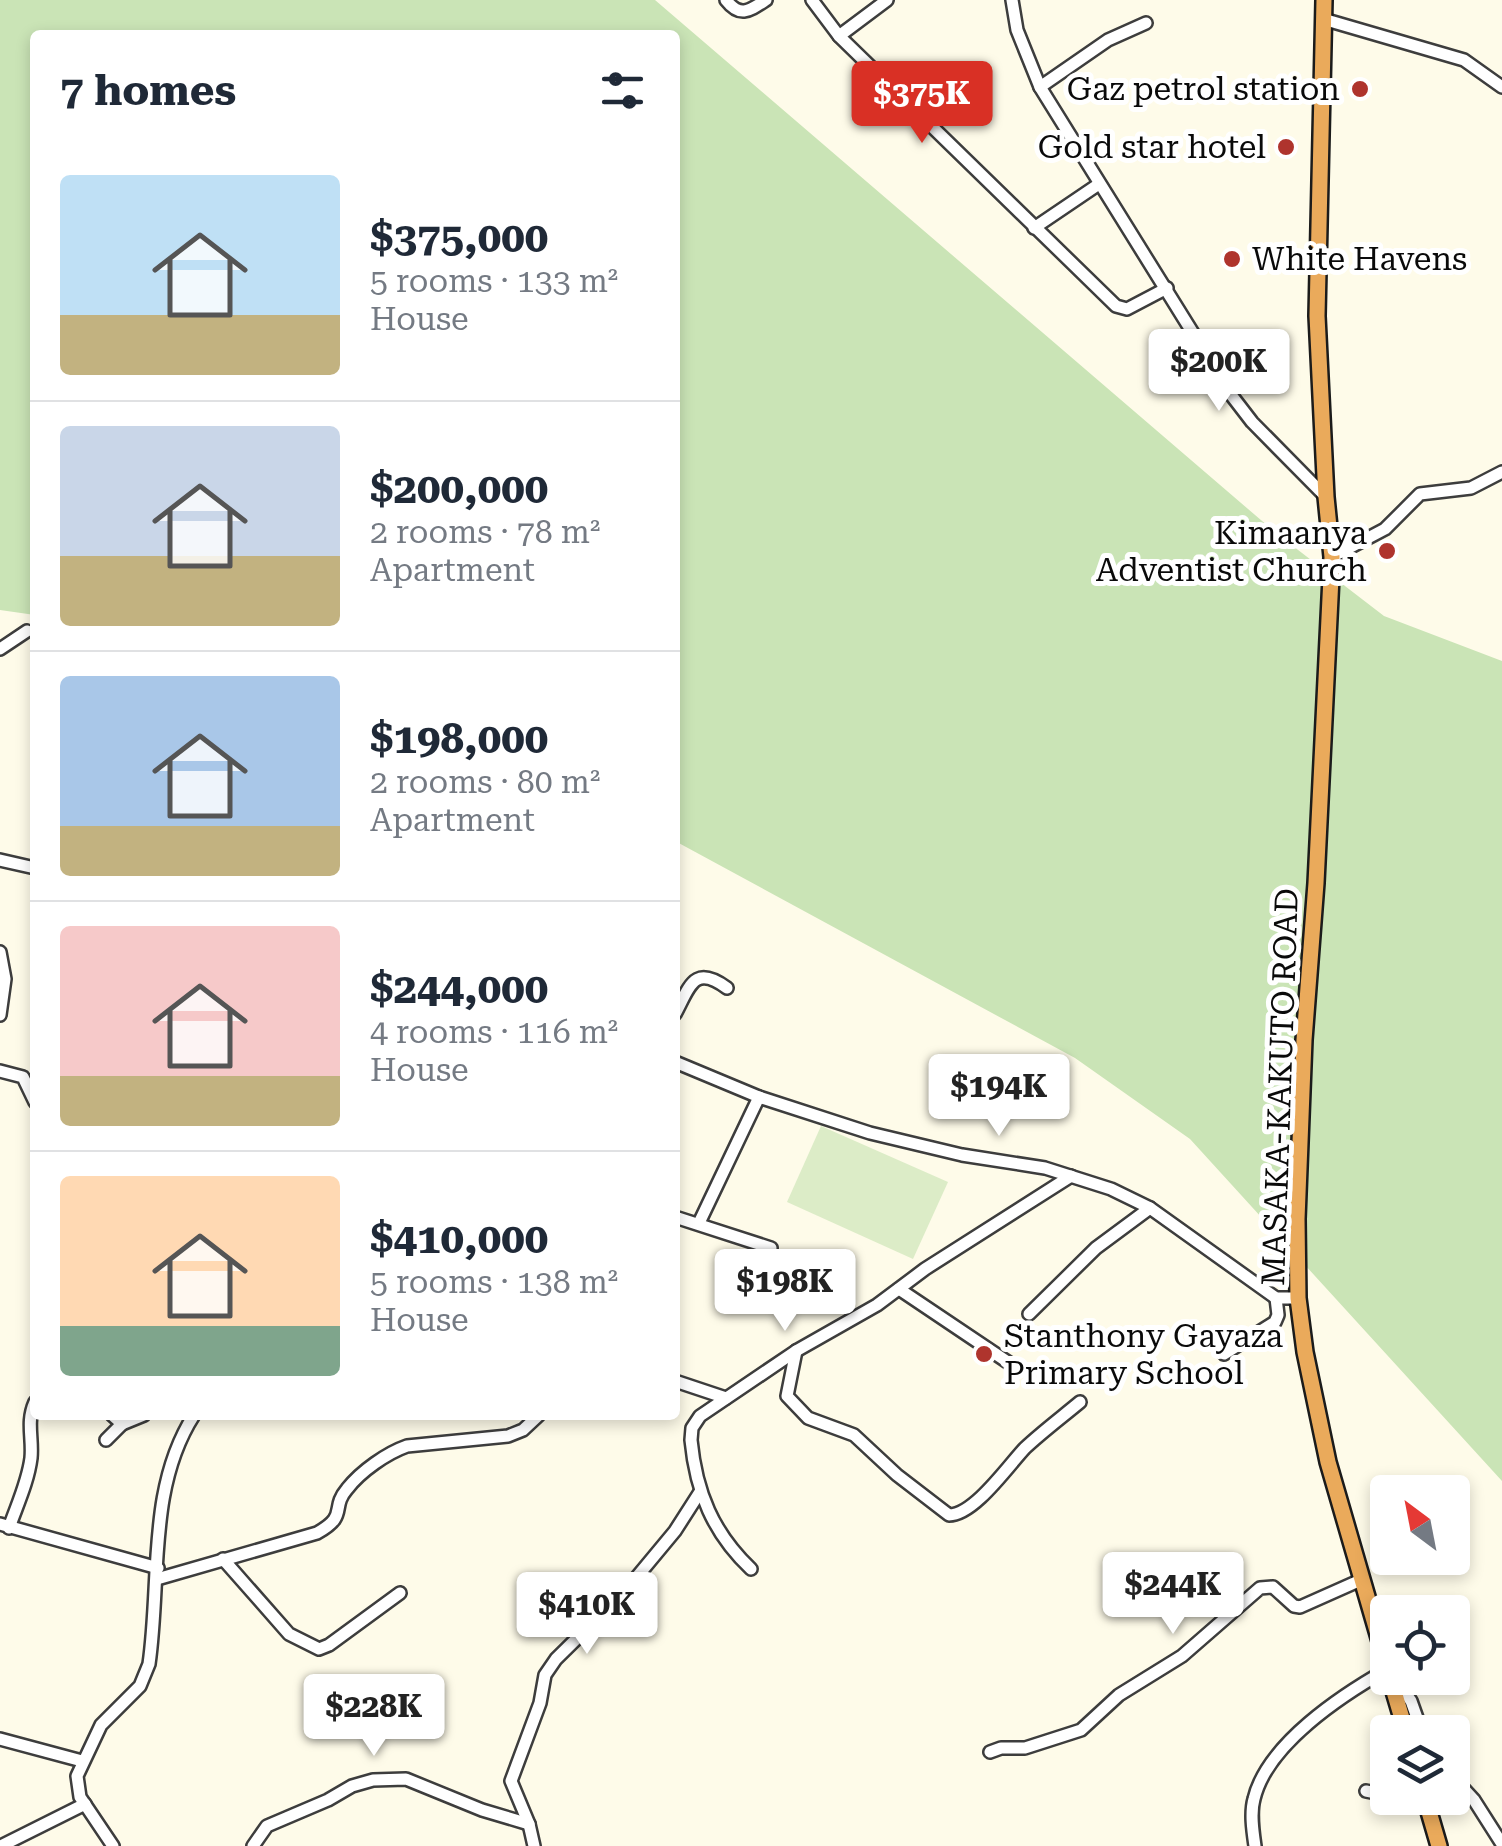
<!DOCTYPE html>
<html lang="en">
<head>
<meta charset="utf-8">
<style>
  body { margin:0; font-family:"Roboto Serif",serif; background:#f2f2f3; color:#1f2937; height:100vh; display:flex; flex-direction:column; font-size:38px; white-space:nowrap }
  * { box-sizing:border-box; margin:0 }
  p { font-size:32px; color:#747a83 }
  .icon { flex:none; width:55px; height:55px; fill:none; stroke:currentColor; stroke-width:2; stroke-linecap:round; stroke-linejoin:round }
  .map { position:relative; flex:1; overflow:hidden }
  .panel { position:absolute; left:30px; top:30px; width:650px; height:1390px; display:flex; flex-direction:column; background:#fff; border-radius:10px; box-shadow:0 5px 15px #0003 }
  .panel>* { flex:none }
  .needle { width:65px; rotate:328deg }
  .tools { position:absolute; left:1370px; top:1475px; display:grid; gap:20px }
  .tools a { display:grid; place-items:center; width:100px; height:100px; border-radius:10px; background:#fff; box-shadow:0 5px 15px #0003; font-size:50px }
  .price { position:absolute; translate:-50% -85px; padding:0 22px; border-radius:10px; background:#fff; color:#222; font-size:32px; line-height:65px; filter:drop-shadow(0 2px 5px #0008) }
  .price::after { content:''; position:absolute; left:50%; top:60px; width:30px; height:22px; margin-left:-15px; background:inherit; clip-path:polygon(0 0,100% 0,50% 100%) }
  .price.current { background:#d93025; color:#fff }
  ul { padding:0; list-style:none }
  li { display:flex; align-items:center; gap:30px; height:250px; padding:0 30px }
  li+li { border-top:2px solid #e0e1e3 }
  li span { display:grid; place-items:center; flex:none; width:280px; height:200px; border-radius:10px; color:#555 }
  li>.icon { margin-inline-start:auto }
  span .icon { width:120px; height:120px; fill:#fffc; stroke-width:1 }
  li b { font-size:42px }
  h2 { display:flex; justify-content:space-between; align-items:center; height:120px; padding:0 30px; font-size:42px }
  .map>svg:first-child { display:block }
  .green { fill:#cae4b6 }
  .pitch { fill:#dcecc7 }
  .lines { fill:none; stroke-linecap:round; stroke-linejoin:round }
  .minor-casing { stroke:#3d3d3d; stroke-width:16 }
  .highway-casing { stroke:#1b1b1b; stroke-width:20 }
  .minor { stroke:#fff; stroke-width:11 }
  .highway { stroke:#eaaa5b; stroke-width:15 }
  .poi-dot { fill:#af342d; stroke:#fff; stroke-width:4 }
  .labels { text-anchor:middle; stroke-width:10; stroke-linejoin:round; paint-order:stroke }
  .poi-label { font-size:32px; fill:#0a0a0a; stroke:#fff; text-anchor:end }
  .street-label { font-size:32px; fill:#0a0a0a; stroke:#fff }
</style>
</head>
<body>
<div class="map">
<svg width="1502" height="1846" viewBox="0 0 1502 1846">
  <rect width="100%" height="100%" fill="#fefbe9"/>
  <path class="green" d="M0,0H655L1276,533L1384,616L1502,661V1481L1190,1139L1075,1058L675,841V35H35V615L0,610Z"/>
  <path class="pitch" d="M821,1126L948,1182L913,1259L787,1202Z"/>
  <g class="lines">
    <defs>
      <g id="minor">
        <path d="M726,0C740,18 749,11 766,0"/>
        <path d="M812,0L839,36L1116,306L1127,309L1167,288"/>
        <path d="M1012,0L1017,30L1040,87L1232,396L1252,422L1326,497"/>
        <path d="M1323,19L1464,60L1502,87"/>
        <path d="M839,36L887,0"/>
        <path d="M1040,87L1108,40L1146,23"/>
        <path d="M1034,228L1099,184"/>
        <path d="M1332,557L1385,529L1420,494L1471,488L1502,472"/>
        <path d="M0,649L27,631"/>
        <path d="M0,860L35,868"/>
        <path d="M0,952L5,979L0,1015"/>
        <path d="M675,1014C690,986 694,964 727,988"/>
        <path d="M675,1062L759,1097L870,1133L962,1155L1045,1168L1111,1189L1150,1208L1276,1298H1298"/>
        <path d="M0,1071L23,1077L35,1102"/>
        <path d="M675,1217L771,1248"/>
        <path d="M699,1223L759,1097"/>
        <path d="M899,1289L1018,1369"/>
        <path d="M1029,1314L1096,1248L1150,1208"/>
        <path d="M796,1351L787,1396L808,1418L854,1435L897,1475L949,1515C974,1515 1008,1466 1025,1448C1042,1432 1062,1417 1080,1402"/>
        <path d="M1224,1354L1275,1322L1278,1315L1276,1298"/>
        <path d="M675,1381L726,1398"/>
        <path d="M112,1415L122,1424L144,1415"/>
        <path d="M106,1440L122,1424"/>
        <path d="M0,1524L158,1568"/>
        <path d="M9,1528C17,1505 28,1482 31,1458C33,1438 26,1422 35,1402"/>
        <path d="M223,1559L289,1634L319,1649L329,1645L400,1593"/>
        <path d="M751,1569C713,1533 696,1492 691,1440L692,1428L700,1416L796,1351L877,1305L925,1269L1071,1176"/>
        <path d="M157,1579L317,1533C349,1515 330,1509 347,1489C361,1471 387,1453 407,1446L508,1436L523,1430L539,1415"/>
        <path d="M1395,1678L1411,1701L1422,1732"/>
        <path d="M0,1739L82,1761"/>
        <path d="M990,1752L1001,1748H1025L1081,1730L1119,1695L1182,1656L1260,1588L1273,1587L1294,1606L1300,1607L1363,1579"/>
        <path d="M1452,1776L1474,1800L1502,1844"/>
        <path d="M1366,1791L1371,1792L1388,1784"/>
        <path d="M1,1846L85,1804"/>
        <path d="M113,1846L80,1797L77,1776L101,1725L140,1686L149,1664C161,1581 147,1488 194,1415"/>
        <path d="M253,1846L267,1826L328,1800L352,1786L373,1780L406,1779L482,1810L529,1824"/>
        <path d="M534,1846L529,1824L511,1781L540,1703L545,1675L556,1659L626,1590L675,1531L700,1492"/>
        <path d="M1255,1846C1253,1832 1250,1813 1254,1799C1267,1744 1342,1695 1388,1669"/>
      </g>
      <g id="highway">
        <path d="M1324,0L1317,316L1326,497L1332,557L1316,883L1304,1040L1297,1219L1298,1298L1305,1352L1328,1462L1388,1669"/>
        <path d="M1390,1678L1406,1732"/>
        <path d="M1425,1798L1439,1846"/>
      </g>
    </defs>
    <use href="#minor" class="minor-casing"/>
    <use href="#highway" class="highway-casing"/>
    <use href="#minor" class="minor"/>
    <use href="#highway" class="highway"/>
  </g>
  <g class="poi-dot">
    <circle cx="1360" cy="89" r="10"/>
    <circle cx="1286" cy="147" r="10"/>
    <circle cx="1232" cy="259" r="10"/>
    <circle cx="1387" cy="551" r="10"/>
    <circle cx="984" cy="1354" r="10"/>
  </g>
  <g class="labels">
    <g class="poi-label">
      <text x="1340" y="100">Gaz petrol station</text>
      <text x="1266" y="158">Gold star hotel</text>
      <text x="1252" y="270" text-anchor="start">White Havens</text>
      <text x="1367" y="544">Kimaanya<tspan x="1367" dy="37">Adventist Church</tspan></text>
      <text x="1004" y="1347" text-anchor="start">Stanthony Gayaza<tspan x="1004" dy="37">Primary School</tspan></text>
    </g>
    <g class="street-label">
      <text transform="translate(1280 1087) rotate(-88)" y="11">MASAKA-KAKUTO ROAD</text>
    </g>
  </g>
</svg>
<div class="tools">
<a><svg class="needle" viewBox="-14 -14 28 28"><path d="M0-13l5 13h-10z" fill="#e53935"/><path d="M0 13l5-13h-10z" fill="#747a83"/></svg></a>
<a><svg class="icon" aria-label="locate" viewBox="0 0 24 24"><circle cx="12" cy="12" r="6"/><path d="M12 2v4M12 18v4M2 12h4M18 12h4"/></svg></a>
<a><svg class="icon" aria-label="layers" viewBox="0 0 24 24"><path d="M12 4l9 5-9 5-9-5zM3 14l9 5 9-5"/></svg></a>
</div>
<b class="price current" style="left:922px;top:146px">$375K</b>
<b class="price" style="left:1219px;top:414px">$200K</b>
<b class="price" style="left:999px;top:1139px">$194K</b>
<b class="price" style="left:785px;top:1334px">$198K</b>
<b class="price" style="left:1173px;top:1637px">$244K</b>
<b class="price" style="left:587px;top:1657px">$410K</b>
<b class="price" style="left:374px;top:1759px">$228K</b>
<section class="panel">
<h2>7 homes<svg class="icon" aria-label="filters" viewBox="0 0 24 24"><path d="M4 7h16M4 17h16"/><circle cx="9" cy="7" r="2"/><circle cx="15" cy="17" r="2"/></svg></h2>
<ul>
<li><span style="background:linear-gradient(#bfe0f5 70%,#c2b280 0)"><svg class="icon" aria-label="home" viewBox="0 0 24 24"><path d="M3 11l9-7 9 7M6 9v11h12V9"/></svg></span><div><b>$375,000</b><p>5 rooms · 133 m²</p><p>House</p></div></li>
<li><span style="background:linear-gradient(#c9d6e8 65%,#c2b280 0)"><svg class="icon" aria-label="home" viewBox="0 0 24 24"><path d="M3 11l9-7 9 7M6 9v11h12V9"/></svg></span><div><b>$200,000</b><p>2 rooms · 78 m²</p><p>Apartment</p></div></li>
<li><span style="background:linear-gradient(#a9c7e8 75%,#c2b280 0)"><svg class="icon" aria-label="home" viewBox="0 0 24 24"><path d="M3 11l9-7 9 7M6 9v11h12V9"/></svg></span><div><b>$198,000</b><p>2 rooms · 80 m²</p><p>Apartment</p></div></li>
<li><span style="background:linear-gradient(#f6c9c9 75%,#c2b280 0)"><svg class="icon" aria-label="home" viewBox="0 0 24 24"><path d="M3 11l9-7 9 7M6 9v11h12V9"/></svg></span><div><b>$244,000</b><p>4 rooms · 116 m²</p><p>House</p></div></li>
<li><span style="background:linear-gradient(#ffd9b3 75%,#7fa58c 0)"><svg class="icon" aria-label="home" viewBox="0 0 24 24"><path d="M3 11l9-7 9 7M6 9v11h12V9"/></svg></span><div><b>$410,000</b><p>5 rooms · 138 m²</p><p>House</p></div></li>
</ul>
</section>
</div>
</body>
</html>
